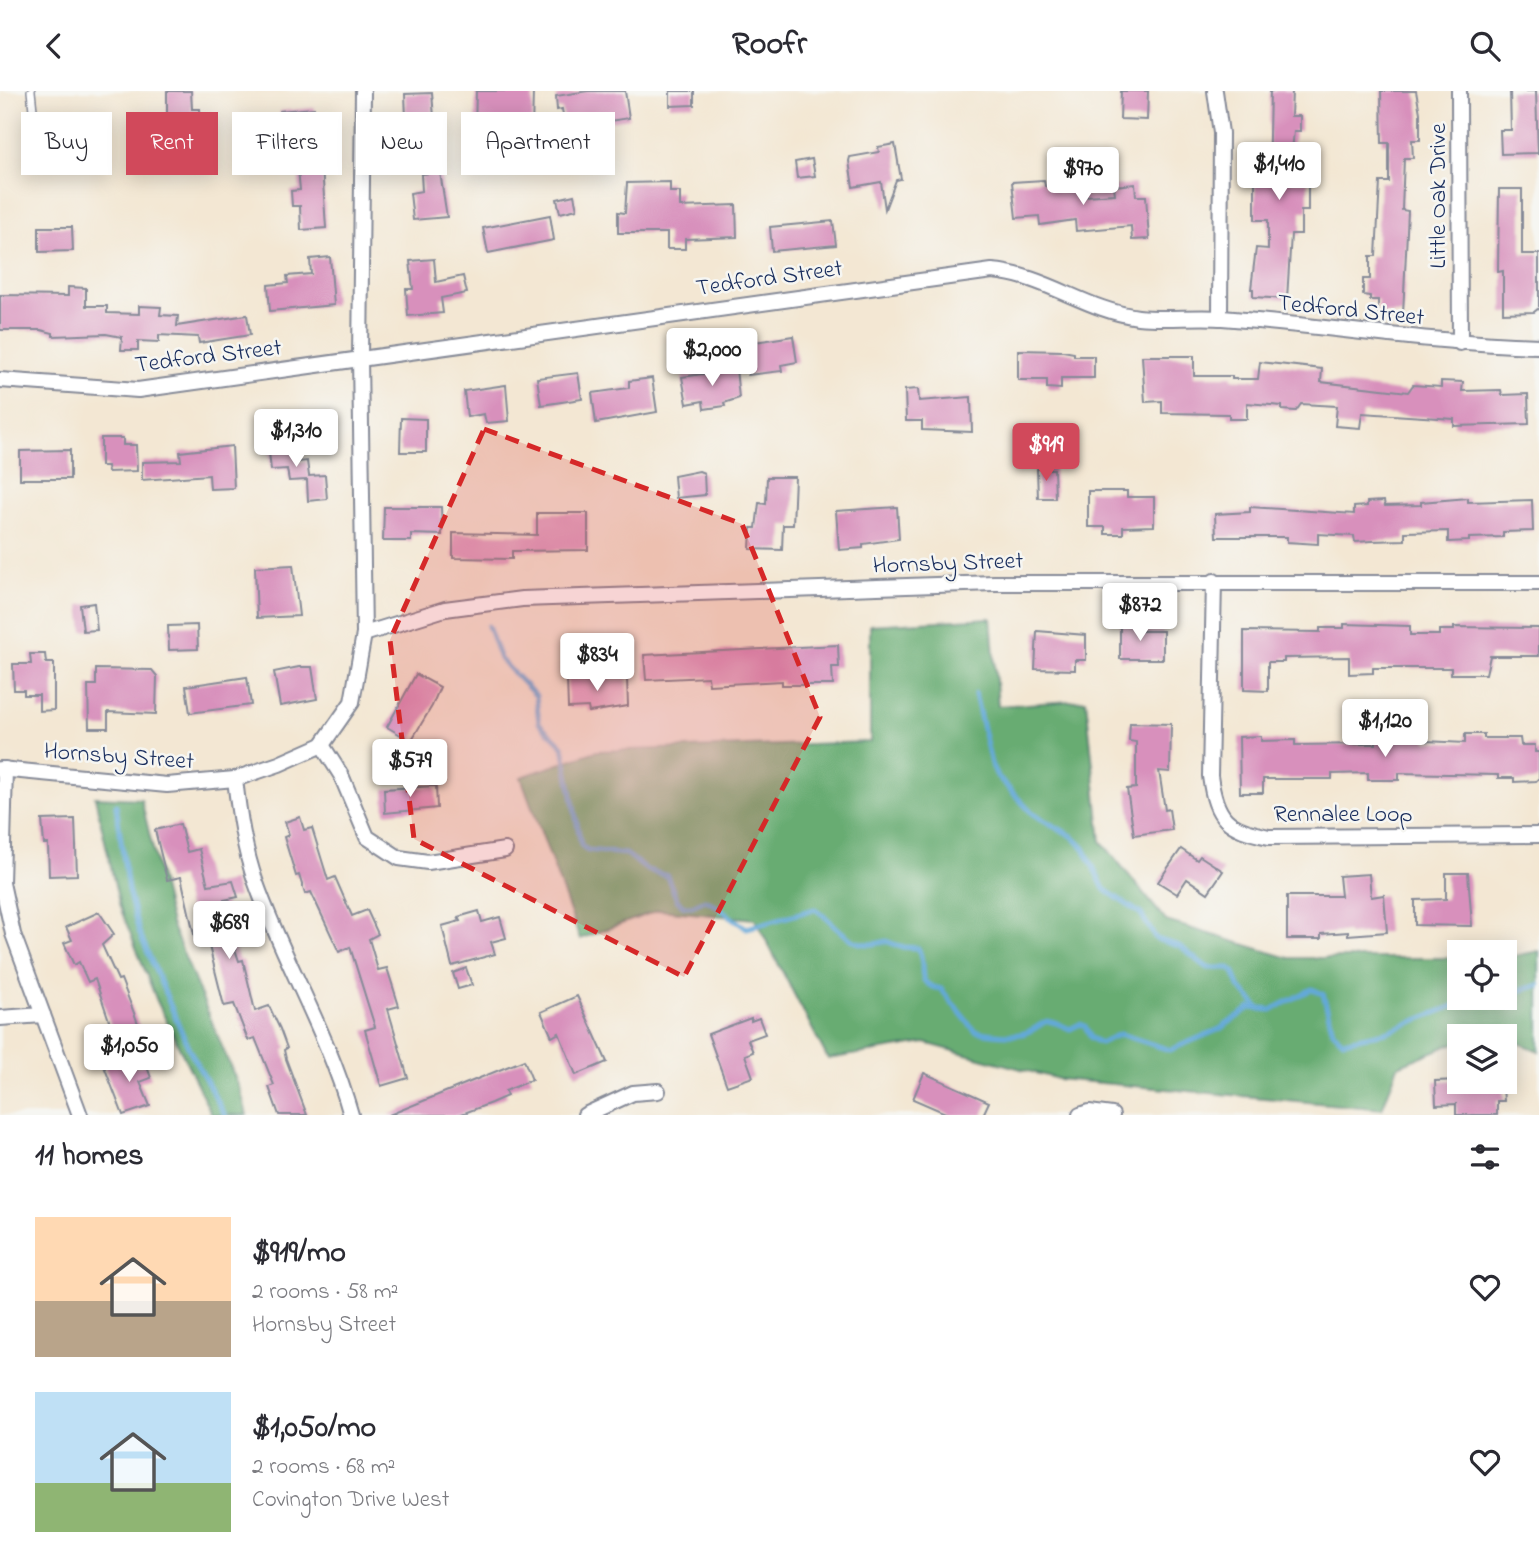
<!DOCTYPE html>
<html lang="en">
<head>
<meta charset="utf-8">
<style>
  body { margin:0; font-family:"Indie Flower",sans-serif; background:#f7f7f7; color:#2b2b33; height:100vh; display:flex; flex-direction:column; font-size:26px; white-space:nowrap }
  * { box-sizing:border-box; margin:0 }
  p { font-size:23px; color:#7c7c81 }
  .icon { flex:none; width:38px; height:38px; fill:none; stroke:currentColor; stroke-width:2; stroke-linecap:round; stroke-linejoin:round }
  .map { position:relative; height:1024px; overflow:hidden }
  .sheet { display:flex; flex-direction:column; background:#fff; flex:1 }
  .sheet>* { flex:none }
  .banner { position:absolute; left:21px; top:21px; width:700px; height:63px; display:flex; gap:14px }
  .tools { position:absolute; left:1447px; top:849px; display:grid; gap:14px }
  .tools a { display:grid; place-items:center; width:70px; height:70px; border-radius:0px; background:#fff; box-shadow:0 4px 18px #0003; font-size:35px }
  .price { position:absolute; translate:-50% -60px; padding:0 16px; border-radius:7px; background:#fff; color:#222; font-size:23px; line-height:46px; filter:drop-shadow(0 2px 4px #0008) }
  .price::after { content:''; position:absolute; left:50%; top:42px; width:21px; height:16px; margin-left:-10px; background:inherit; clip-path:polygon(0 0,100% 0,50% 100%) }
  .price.on { background:#d1495b; color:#fff }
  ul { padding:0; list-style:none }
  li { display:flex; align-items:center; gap:21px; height:175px; padding:0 35px }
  li span { display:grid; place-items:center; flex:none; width:196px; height:140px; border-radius:0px; color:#555 }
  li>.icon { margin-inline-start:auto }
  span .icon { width:84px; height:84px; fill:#fffc; stroke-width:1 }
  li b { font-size:30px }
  h2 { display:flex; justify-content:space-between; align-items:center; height:84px; padding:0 35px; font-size:30px }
  .tag { padding:0 24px; border-radius:0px; background:#fff; box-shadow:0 4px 18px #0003; font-size:24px; line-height:63px }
  .tag.on { background:#d1495b; color:#fff }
  header { display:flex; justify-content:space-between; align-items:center; height:91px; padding:0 35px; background:#fff; font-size:32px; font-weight:700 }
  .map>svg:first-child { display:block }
  .forest { fill:#67ac72; stroke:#416e68; stroke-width:2 }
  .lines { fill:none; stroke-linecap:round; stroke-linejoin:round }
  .stream { stroke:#63a9d9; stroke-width:5 }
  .building { fill:#d890bc }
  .service-casing { stroke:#878b98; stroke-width:10 }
  .minor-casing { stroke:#878b98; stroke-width:18 }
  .service { stroke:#fff; stroke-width:7 }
  .minor { stroke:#fff; stroke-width:14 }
  .marked { fill:#d62828; fill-opacity:0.2; stroke:#d62828; stroke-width:5; stroke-dasharray:14 9; stroke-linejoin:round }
  .labels { text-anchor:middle; stroke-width:5; stroke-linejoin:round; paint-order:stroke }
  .street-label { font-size:24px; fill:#1b2f5e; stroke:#f6f6f2 }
</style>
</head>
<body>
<header><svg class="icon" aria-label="back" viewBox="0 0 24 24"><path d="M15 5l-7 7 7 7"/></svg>Roofr<svg class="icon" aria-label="search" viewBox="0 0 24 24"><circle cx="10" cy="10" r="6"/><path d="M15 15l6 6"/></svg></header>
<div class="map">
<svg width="1539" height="1024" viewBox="0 0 1539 1024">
  <rect width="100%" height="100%" fill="#f6f6f2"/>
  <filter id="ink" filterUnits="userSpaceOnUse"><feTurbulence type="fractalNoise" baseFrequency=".0143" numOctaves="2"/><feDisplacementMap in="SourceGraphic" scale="14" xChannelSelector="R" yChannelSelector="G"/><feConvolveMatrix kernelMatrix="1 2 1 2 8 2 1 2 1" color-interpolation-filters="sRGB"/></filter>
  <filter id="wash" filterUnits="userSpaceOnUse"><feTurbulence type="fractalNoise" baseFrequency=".00686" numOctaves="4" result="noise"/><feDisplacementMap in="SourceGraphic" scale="28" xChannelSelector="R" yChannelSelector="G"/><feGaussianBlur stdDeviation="1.57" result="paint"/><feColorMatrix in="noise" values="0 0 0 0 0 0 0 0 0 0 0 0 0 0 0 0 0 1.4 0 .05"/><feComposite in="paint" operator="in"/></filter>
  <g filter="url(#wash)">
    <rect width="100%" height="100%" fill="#f3e7d3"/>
    <g class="forest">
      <path d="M991,527L998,615L1086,609L1101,750L1166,830L1289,867H1459L1460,906H1505V867L1539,860V960L1487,939L1471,945H1460L1459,950L1398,975L1382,1018L1058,988L925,952L828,968L755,828L659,819L580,848L521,686L596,660L870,651V534Z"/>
      <path d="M95,706L141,708L171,833L241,1001L247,1024H212L157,910L120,816Z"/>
    </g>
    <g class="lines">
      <g class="stream">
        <path d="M488,535L500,568L536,605L539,632L563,655L581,754L587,759L626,763L647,779L667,785L677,809L684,815H692L705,809C722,815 731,829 747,837L815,818C841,835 850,863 886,850L901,856L918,857C929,877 911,892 941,898L975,940C990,943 1011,946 1025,942C1050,933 1037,923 1070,938L1080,933L1085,935L1091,947L1100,952L1120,943L1170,959L1220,938L1250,917L1271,919L1312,898L1323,903L1333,940L1343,950L1386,941L1477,906"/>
        <path d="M975,603L991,673L997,685L1033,723L1072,745L1084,757L1104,798L1141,823L1156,848L1179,855L1208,877H1229L1234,881L1239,896L1260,918"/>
        <path d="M116,714L128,799L139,841L189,958L225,1024"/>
        <path d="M1505,904L1539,894"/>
      </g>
    </g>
    <g id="blocks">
      <g class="building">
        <path d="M167,0H191L192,18H200V59H167Z"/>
        <path d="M476,0H533L532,41L475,40Z"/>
        <path d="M588,0H625L629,27L565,37L562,18L557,19L556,5Z"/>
        <path d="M670,0H694V14L670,15Z"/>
        <path d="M1121,0H1148L1147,29L1120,28Z"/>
        <path d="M1270,0H1292L1291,25H1300V40H1294L1289,90H1308V120H1301V143H1291L1287,208L1253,206V198H1251L1256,157L1268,158V129H1255V90H1268Z"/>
        <path d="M1381,0H1416L1420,22V49H1412L1413,67H1404L1402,119L1408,120L1403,223H1378V209H1370V205L1363,204V188H1370V165H1376L1380,91H1389V52H1382Z"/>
        <path d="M1510,0H1536L1538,62L1501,63L1500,39H1511Z"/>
        <path d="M432,2L436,50L407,52L405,3Z"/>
        <path d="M314,17L316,39L281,42L280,20Z"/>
        <path d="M895,53L901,88L896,89L885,118L881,91L853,96L849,70L850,66L879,61L878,56Z"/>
        <path d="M812,68L815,85L797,87L795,71Z"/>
        <path d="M322,75L326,137L301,139L300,115H292L291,100L300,99L298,77Z"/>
        <path d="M440,81L447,126L413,129L410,102L422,100L421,83Z"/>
        <path d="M1044,89L1045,95L1058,94V101L1086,98V105L1115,103L1114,95L1135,93L1136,105H1146L1149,148L1132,149L1131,135L1076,140L1075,129L1040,134L1039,125L1016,127L1012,91Z"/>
        <path d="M670,91V101H680V116L736,114L737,146L685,148V158H667V142H618V121L625,122L627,92Z"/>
        <path d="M1499,98H1522V163H1539V217L1534,221L1503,222V180L1498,181Z"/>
        <path d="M574,104L577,118L560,122L557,108Z"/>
        <path d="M550,124L554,149L488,162L483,137Z"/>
        <path d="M833,130L836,154L772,160L770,136Z"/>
        <path d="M39,136H72L73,160L39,161Z"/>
        <path d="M330,166L334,214L270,220L268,194L288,192L287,185L311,183L310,168Z"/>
        <path d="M434,168L436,191L463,185L467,202L441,207L443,222L408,225L406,198H413L410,170Z"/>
        <path d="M68,196L86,197V215H107V222L139,223V215L161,216L160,224L178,225L177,235L247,224L250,244L199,252L198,246L159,244V251L138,250V259H121L122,246L106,243L53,245V242L41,239H0V204L68,205Z"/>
        <path d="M793,245L797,271L781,274L782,280L748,284L743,253Z"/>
        <path d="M1018,259L1063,260L1074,262V265H1094V287H1061V298L1047,297V289H1018Z"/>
        <path d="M1142,265H1194V285H1232V288H1258L1260,271L1322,278L1321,291L1408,301L1413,294L1441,296V290L1463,291L1462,300L1501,299L1502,304L1528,303L1529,333L1454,335V328L1362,322L1360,337L1335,335L1337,315L1301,313L1296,320L1282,319V315L1247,312V328H1229V323L1162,322V310L1145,311Z"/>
        <path d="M736,278L739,307L724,312L725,315L704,318L703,310L687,313L682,286Z"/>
        <path d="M578,282L582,308L541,314L537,287Z"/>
        <path d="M652,287L657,321L596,332L592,302L629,297V290Z"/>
        <path d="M506,294L509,330L486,332L484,323L467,326L464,300Z"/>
        <path d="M918,298L919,310L971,306L972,341L922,339V330H906L905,299Z"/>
        <path d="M401,327L426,328V361H400Z"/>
        <path d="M101,347H123V354H136L137,380L108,381L107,375H101Z"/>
        <path d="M294,348L298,371L307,370L309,385L325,384L327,408L308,410L307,389L289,390L287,378L271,379L268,353Z"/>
        <path d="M232,355L234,397L210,398L209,384L142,389V371L181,370L180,361Z"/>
        <path d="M70,359V388H20V360Z"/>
        <path d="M1037,378H1054L1055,407H1038Z"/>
        <path d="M699,380L704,382L705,404L676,407L674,385Z"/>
        <path d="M767,386H795L793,434H783L782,459L750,458L751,437H756L759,412L766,413Z"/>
        <path d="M1088,400H1127V406H1154V435L1123,436V443H1105V436H1088Z"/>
        <path d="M1468,407V411L1532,409L1533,440L1503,441V446L1469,447V450L1448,451V440L1405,441V449L1372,450L1355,451L1354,445L1318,443V453L1287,451V446H1216L1215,423L1250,421V416L1354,423V416L1367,415V411L1384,410L1385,415L1421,414V411Z"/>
        <path d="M384,416H441L442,444L411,443V450H383Z"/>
        <path d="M897,416L899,448L863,453V457L839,459L836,420Z"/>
        <path d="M537,422H588V459L512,460V468L453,467V442L537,444Z"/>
        <path d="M293,474L299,525L257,527L255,476Z"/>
        <path d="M94,512L97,539L83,540L80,514Z"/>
        <path d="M1120,531H1139V540H1163V568H1120Z"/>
        <path d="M1344,533L1410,535V544H1439V539H1454V536L1539,537V565H1490L1486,583H1451V577H1373V582L1349,583V566L1284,567V571H1268V600L1244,599V540L1320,541V537H1344Z"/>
        <path d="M197,534L198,558L169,559L168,535Z"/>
        <path d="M1037,540L1086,544V569H1075V579L1035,578Z"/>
        <path d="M838,554L839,576H832L833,594H782V590L709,594L708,586L646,589L644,564Z"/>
        <path d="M30,563H45L46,572H54V619L39,620V604H24V599H14L13,573H31Z"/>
        <path d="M299,576H312L317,608L280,615L274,581Z"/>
        <path d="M96,578L152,579L157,585L156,623L108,621V637H89L88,594H96Z"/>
        <path d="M416,583L440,596L432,615L411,650L387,636Z"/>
        <path d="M247,586L251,614L190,622L186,595Z"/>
        <path d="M610,586V588L627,587L628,615L589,621L588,616L568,617L567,588Z"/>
        <path d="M1130,632L1171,633L1170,681L1159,680L1165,719L1169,718L1172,739L1134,744L1127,698L1136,697V651L1129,650Z"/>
        <path d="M1376,643L1426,644V650L1465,652V643H1484V647H1520L1521,654H1535V661H1539V687L1536,690L1514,691V687H1498V684L1399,682V689H1368V682L1332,683V688H1263V702H1240L1239,646L1261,645V650L1295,649V654L1369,653H1376Z"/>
        <path d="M436,695L437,717L385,722L384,698Z"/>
        <path d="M300,726L304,739L312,737L328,789L335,786L352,825L367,819L378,843L369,848L378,879L387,877L399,915L388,918L408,987L381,995L365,939L375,936L350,856L339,861L311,801L305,803L299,784L296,785L284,746L289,744L285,731Z"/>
        <path d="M75,728L77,784L49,785L48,753H44L42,729Z"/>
        <path d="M180,733L187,761L199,758L208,794L233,790L238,806L224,809L234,855L239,870L243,869L255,920L269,915L280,938L287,957L284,959L286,968L307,1024H279L269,996L274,994L255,947L248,949L234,913L224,915L209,855L205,849L196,852L181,786L167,789L155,739Z"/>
        <path d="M1181,758L1197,769L1200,765L1223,780L1208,802L1187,788L1177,803L1158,791Z"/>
        <path d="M1446,782H1468L1472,835L1415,834V809L1446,808Z"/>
        <path d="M1369,783L1371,806L1384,804L1387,841L1348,844V841L1321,843V848H1287V805H1341L1339,785Z"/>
        <path d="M479,820L482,831L500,826L506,847L491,851L495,863L452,875L442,835L460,830L458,826Z"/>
        <path d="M99,821L114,843L102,854L118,889L121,888L142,943L117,953L95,888L88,891L79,871L74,874L64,852L72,849L66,836Z"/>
        <path d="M466,877L472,894L458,898L453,882Z"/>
        <path d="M577,905L607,971L576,984L559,942L552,946L541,921Z"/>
        <path d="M751,927V930L759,927L765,943L748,949L753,961L745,964L753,986L727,995L708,943Z"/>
        <path d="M131,964L136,976L146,973L151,987L140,991L150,1015L123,1024L104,975Z"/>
        <path d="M524,969L532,989L505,1000L507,1005L491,1012L459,1024H389Z"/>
        <path d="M924,982L989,1011L983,1024H950L913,1008Z"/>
        <path d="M1460,989L1470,990V995L1503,996L1504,1010H1497V1024H1456V1013L1436,1014L1435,990Z"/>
      </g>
    </g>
  </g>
  <g filter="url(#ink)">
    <use href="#blocks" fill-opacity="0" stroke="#878b98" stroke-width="2"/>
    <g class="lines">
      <defs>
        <path id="service" d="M31,0L33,19"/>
        <g id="minor">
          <path d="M1215,0L1221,42L1220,227"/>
          <path d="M1459,0L1460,252"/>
          <path d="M0,289L138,299L992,180C1045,184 1085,219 1138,226C1165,229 1194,225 1222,227C1328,235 1433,252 1539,255"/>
          <path d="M1214,490L1210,685C1216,729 1227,737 1269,746L1539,744"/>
          <path d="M364,543L445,518L522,508L994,492H1539"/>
          <path d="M322,654L341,684L367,746L399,767L428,771L505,759"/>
          <path d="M0,678L167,694L235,688L279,673L322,654L352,611L364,543L360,266L363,0"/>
          <path d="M5,678L2,792L13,843L80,1024"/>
          <path d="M235,688C239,723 244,758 256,792C284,871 328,942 351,1024"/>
          <path d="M0,927L43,924"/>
          <path d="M585,1024L633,1002L658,1000"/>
          <path d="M1080,1024L1089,1021L1112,1024"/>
        </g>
      </defs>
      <use href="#service" class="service-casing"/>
      <use href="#minor" class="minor-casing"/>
      <use href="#service" class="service"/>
      <use href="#minor" class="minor"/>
    </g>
  </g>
  <path class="marked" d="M484,338L742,433L820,626L684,886L414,748L390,549Z"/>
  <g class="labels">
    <g class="street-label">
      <text transform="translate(1437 105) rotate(-90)" y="8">Little Oak Drive</text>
      <text transform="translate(769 186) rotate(-8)" y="8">Tedford Street</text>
      <text transform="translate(1351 218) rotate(6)" y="8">Tedford Street</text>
      <text transform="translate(208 264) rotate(-7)" y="8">Tedford Street</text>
      <text transform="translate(948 471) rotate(-2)" y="8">Hornsby Street</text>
      <text transform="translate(119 664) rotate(4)" y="8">Hornsby Street</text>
      <text x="1343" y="730">Rennalee Loop</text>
    </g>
  </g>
</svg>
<div class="tools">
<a><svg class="icon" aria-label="locate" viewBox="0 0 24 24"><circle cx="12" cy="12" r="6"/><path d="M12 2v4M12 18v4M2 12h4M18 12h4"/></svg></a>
<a><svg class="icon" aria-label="layers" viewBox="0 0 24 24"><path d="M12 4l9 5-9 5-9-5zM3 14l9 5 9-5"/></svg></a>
</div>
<b class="price" style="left:1279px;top:111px">$1,410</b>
<b class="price" style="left:1083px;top:116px">$970</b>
<b class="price" style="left:712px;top:297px">$2,000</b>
<b class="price" style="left:296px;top:378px">$1,310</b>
<b class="price on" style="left:1046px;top:392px">$919</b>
<b class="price" style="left:1140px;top:552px">$872</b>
<b class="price" style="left:597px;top:602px">$834</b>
<b class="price" style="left:1385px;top:668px">$1,120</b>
<b class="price" style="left:410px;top:708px">$579</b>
<b class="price" style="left:229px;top:870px">$689</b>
<b class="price" style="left:129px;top:993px">$1,050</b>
<div class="banner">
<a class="tag">Buy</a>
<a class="tag on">Rent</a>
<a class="tag">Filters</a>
<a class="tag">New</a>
<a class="tag">Apartment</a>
</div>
</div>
<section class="sheet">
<h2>11 homes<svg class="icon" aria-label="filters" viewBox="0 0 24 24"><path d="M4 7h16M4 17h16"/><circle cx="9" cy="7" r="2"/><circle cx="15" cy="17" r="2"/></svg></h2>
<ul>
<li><span style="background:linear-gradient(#ffd9b3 60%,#b9a48a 0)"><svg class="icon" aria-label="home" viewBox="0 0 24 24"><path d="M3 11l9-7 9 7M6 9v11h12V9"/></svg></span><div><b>$919/mo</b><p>2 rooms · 58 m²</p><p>Hornsby Street</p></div><svg class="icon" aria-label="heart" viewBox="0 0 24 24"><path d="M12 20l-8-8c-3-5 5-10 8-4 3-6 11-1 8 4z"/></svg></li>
<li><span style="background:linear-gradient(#bfe0f5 65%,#8fb573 0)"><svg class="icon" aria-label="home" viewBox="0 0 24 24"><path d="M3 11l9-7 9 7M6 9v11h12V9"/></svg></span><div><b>$1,050/mo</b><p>2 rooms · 68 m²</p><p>Covington Drive West</p></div><svg class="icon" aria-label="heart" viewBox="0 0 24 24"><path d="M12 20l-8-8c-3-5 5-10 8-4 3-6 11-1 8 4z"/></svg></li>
</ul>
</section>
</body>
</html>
